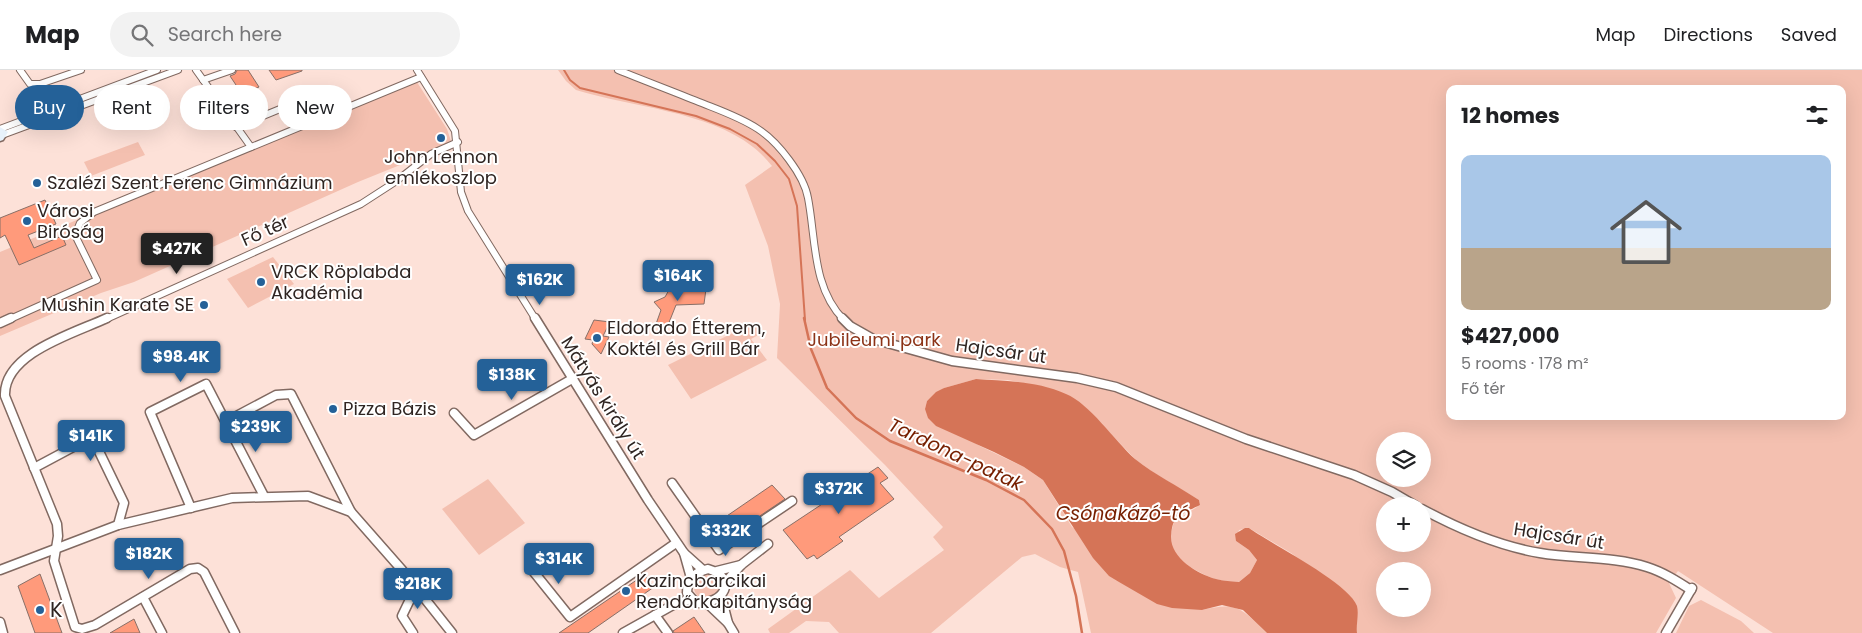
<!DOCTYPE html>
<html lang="en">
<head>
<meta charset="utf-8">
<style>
  body { margin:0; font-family:Poppins,sans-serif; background:#f2f2f2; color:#202124; height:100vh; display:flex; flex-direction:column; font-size:19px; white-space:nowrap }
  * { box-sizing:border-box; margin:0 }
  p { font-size:16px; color:#757577 }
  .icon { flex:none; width:28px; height:28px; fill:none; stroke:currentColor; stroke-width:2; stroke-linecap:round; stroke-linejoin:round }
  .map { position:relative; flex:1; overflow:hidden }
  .panel { position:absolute; left:1446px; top:15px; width:400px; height:335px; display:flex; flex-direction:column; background:#fff; border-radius:10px; box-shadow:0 5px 20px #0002 }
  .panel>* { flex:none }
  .top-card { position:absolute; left:15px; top:15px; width:475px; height:45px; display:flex; gap:10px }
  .buttons { position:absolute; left:1376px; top:362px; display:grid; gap:10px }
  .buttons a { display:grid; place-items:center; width:55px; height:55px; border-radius:50%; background:#fff; box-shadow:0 5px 20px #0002; font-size:25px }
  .price { position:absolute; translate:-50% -42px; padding:0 11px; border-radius:5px; background:#246198; color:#fff; font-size:16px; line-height:32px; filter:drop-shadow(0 1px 2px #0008) }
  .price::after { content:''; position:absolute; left:50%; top:30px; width:15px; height:11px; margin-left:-8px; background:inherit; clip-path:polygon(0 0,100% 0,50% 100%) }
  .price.active { background:#222; color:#fff }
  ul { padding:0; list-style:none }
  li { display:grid; align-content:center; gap:10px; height:265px; padding:0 15px }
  li span { display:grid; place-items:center; height:155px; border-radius:10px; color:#555 }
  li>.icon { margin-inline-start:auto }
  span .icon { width:90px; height:90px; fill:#fffc; stroke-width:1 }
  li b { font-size:21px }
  h2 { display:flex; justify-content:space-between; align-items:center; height:60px; padding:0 15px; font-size:21px }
  .pill { padding:0 18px; border-radius:22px; background:#fff; box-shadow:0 5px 20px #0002; font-size:18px; line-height:45px }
  .pill.active { background:#246198; color:#fff }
  header { display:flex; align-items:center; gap:30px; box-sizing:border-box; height:70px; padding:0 25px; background:#fff; border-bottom:1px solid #e0e0e0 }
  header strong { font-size:24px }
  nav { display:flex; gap:28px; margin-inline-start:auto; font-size:18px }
  .search { width:350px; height:45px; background:#f2f2f2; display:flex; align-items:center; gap:12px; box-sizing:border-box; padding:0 18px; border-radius:28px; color:#757577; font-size:19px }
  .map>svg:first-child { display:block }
  .green { fill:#f4c0b0; fill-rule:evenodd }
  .water { fill:#d57457 }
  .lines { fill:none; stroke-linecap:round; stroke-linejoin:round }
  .stream-far1 { stroke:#d57457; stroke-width:2 }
  .stream { stroke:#d57457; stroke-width:2.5 }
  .building { fill:#ff9a7b; stroke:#886f67 }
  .street-far1-casing { stroke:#816961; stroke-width:8 }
  .street-casing { stroke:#816961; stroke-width:11 }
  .secondary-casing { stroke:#816961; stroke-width:3 }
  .street-far1 { stroke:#fff; stroke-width:6 }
  .street { stroke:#fff; stroke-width:8 }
  .secondary { fill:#e8f2fb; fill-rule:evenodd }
  .poi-dot { fill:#246198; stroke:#fff; stroke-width:2 }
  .labels { text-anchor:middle; stroke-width:4; stroke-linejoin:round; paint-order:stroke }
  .poi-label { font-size:18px; fill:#2f2522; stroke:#fff; text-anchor:start }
  .street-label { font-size:18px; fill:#2f2522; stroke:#fff }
  .park-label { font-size:18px; fill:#8c3317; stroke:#fff }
  .water-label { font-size:19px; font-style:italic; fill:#761f00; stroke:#fff }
  .near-poi-label { font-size:21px; fill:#2f2522; stroke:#fff; text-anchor:start }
</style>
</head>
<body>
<header>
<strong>Map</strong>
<div class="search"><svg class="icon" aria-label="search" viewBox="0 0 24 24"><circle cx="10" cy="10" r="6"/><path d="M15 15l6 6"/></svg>Search here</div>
<nav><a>Map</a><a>Directions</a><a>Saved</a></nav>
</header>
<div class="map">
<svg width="1862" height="563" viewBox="0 0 1862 563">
  <rect width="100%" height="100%" fill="#fde1d8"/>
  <g class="green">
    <path d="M558,0H1862V563H1773L1678,501L1669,513L1676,528L1656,563H1357V540L1350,526L1291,483L1249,458L1239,460L1236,471L1249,480L1257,490L1250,503L1239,512C1232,511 1223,511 1215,509C1201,504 1175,491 1171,475C1169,468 1172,459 1174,452L1200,435L1199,430L1154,403L1136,390L1084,336L1048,318L1008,310L976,309L944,318L927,331L925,339L980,376L1024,397L1043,410L1072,457L1202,540C1238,531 1242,539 1267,563H1091L1078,502L1060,497L1035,484L1022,487L931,563H839L829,552L806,551L789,563H770L768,559L850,500L879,528L944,480L933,467L943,457L885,395L777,288L780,234L768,176L745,115L772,96C766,89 760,82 753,77C708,41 630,37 576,20L566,11ZM1450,19H1842V346H1450ZM1385,371H1422V409H1385ZM1385,436H1422V474H1385ZM1385,501H1422V539H1385Z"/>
    <path d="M415,9L447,59L452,74L358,112L134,212L101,223L0,266V182Z"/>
    <path d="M138,72L145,85L91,106L84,92Z"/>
    <path d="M273,187L294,214L248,238L227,209Z"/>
    <path d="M755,252L764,262L751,269L767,290L691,329L668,295Z"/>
    <path d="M488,409L525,453L479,485L442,439Z"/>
    <circle cx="707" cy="517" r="13"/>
    <path d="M1701,530L1741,551L1754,563H1676L1689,536Z"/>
  </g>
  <path class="water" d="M976,309C1006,311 1038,311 1066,324C1089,333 1115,371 1135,389C1155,405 1178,416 1199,430L1200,435C1192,439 1179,444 1174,452C1172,455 1171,463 1171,467C1171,488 1197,504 1216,509C1223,511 1232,511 1239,512L1250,503L1257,490L1249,480L1236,471L1235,464L1245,458H1249C1271,474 1349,513 1357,536C1359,544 1356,555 1357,563H1267L1243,540L1222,535L1202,540L1172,538L1157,534L1119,512L1109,506L1093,488L1043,410L1024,397L994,382L936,356L928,348L925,339L927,331L936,322L944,318Z"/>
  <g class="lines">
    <path class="stream-far1" d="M564,0L570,10L580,18L696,46L730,59L757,74L775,91L789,109L797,136L805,250"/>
    <path class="stream" d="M804,248L811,279L827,318L856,348L890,371L986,410L1024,430L1052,459L1064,481L1076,526L1082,563"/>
  </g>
  <g class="building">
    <path d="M237,0H248L259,17L242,24L230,6L235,4Z"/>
    <path d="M269,0H302V1L276,10Z"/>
    <path d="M45,130L56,154L28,165L34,178L62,166L66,175L19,195L5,165L0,168V148Z"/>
    <path d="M706,219L704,234L676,235L668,255L656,254L661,240L654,232L665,227L669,220Z"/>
    <path d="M594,250L610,252L603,266L609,267L601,284L592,274L593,270L585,269Z"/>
    <path d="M878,397L888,408L880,413L894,429L839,467L843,471L817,489L814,485L807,489L783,460Z"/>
    <path d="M772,415L785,429L733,464L721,450Z"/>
    <path d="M40,504L62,563H35L18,516Z"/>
    <path d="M644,505L654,517L588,563H559Z"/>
    <path d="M694,547L705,563H674L673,561Z"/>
    <path d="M134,549L140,563H110Z"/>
  </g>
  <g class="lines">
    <defs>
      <g id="street-far1">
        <path d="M20,0L30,14H40L81,0"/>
        <path d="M196,0L251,77"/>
        <path d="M417,0L455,61L461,122L468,141L536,250"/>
        <path d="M618,0C645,11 672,21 699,32C719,40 740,47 758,59C778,72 804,105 808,128C816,169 812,218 844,250"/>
        <path d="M203,10L232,0"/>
        <path d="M236,57L280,39L296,29L298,21"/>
        <path d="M0,59L157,0"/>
        <path d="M2,65L178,0"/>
        <path d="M8,250L97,210L75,165L80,153L94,142L421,7"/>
        <path d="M104,250L361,134L395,112L431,84L458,72"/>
      </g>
      <g id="street">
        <path d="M107,248C75,263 3,283 5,326L57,454L58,466L54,491L75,557L82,559L95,555L190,499L198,498L204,502L235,563"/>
        <path d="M535,248L648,430L684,483L703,500"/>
        <path d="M842,248L850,256L873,269L952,291L1077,308L1116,317L1246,369L1354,405L1392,422L1416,436"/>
        <path d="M0,253L11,248"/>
        <path d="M454,343L474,365L572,309"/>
        <path d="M227,351L276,325L291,324L351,442"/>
        <path d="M34,398L92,367L124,433L118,455"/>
        <path d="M672,413L719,480L792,431"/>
        <path d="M191,438L150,342L206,314L264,426"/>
        <path d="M1422,439C1459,459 1498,476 1540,483C1575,489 1613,486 1647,497C1663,502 1677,511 1691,520"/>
        <path d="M684,483L691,508"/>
        <path d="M708,499C739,508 724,535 696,533L687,523C687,509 695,502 708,499Z"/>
        <path d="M0,500L118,455L232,428L308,426L351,442L402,500L452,563"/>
        <path d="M533,501L570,547L676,473"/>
        <path d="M717,501L741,495"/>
        <path d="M725,513L741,495L768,474"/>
        <path d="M721,526L728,553L734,563"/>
        <path d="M143,527L162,563"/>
        <path d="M708,534L728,553"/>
        <path d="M655,545L668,563"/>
        <path d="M0,552L3,563"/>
        <path d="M413,563L402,546L416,517"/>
        <path d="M623,563L673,535L691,529"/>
        <path d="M1666,563L1692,518"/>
      </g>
      <path id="secondary" d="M0,57L8,62L3,70L0,71Z"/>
    </defs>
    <use href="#street-far1" class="street-far1-casing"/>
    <use href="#street" class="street-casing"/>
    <use href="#secondary" class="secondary-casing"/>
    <use href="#street-far1" class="street-far1"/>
    <use href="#street" class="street"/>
    <use href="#secondary" class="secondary"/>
  </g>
  <g class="poi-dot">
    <circle cx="441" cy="68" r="5"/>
    <circle cx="37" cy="113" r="5"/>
    <circle cx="27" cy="151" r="5"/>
    <circle cx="261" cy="212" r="5"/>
    <circle cx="204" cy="235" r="5"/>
    <circle cx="597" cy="268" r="5"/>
    <circle cx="333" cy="339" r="5"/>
    <circle cx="626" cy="521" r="5"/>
    <circle cx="40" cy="540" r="5"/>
  </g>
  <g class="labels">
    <g class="poi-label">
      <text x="441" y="93" text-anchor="middle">John Lennon<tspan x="441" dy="21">emlékoszlop</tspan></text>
      <text x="47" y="119">Szalézi Szent Ferenc Gimnázium</text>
      <text x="37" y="147">Városi<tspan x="37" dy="21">Biróság</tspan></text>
      <text x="271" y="208">VRCK Röplabda<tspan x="271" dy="21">Akadémia</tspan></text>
      <text x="194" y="241" text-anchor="end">Mushin Karate SE</text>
      <text x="607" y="264">Eldorado Étterem,<tspan x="607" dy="21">Koktél és Grill Bár</tspan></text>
      <text x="343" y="345">Pizza Bázis</text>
      <text x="636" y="517">Kazincbarcikai<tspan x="636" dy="21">Rendőrkapitányság</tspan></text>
    </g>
    <g class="street-label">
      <text transform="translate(265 161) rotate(-24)" y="6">Fő tér</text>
      <text transform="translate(1001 281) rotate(8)" y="6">Hajcsár út</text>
      <text transform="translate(603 328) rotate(58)" y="6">Mátyás király út</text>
      <text transform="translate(1559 466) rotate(9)" y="6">Hajcsár út</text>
    </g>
    <g class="park-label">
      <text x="874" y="276">Jubileumi park</text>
    </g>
    <g class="water-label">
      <text transform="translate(956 384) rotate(25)" y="7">Tardona-patak</text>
      <text x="1123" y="450">Csónakázó-tó</text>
    </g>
    <g class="near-poi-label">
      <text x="50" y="547">K</text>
    </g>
  </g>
</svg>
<div class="buttons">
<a><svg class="icon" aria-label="layers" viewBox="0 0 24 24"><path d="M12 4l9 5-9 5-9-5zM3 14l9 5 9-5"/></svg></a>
<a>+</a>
<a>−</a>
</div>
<b class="price active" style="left:177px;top:205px">$427K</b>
<b class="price" style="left:678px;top:232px">$164K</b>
<b class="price" style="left:540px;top:236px">$162K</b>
<b class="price" style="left:181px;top:313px">$98.4K</b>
<b class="price" style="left:512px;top:331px">$138K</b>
<b class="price" style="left:256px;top:383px">$239K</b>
<b class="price" style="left:91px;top:392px">$141K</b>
<b class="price" style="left:839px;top:445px">$372K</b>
<b class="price" style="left:726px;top:487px">$332K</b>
<b class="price" style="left:149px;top:510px">$182K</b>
<b class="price" style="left:559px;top:515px">$314K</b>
<b class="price" style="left:418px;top:540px">$218K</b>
<div class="top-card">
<a class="pill active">Buy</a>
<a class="pill">Rent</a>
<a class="pill">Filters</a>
<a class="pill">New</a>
</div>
<section class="panel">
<h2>12 homes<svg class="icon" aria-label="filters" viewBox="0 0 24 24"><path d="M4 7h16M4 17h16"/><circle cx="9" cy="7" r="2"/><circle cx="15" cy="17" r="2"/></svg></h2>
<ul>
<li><span style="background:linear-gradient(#a9c7e8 60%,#b9a48a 0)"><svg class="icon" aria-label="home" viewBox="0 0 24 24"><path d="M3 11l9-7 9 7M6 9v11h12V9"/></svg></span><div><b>$427,000</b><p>5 rooms · 178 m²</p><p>Fő tér</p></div></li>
</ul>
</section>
</div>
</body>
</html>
